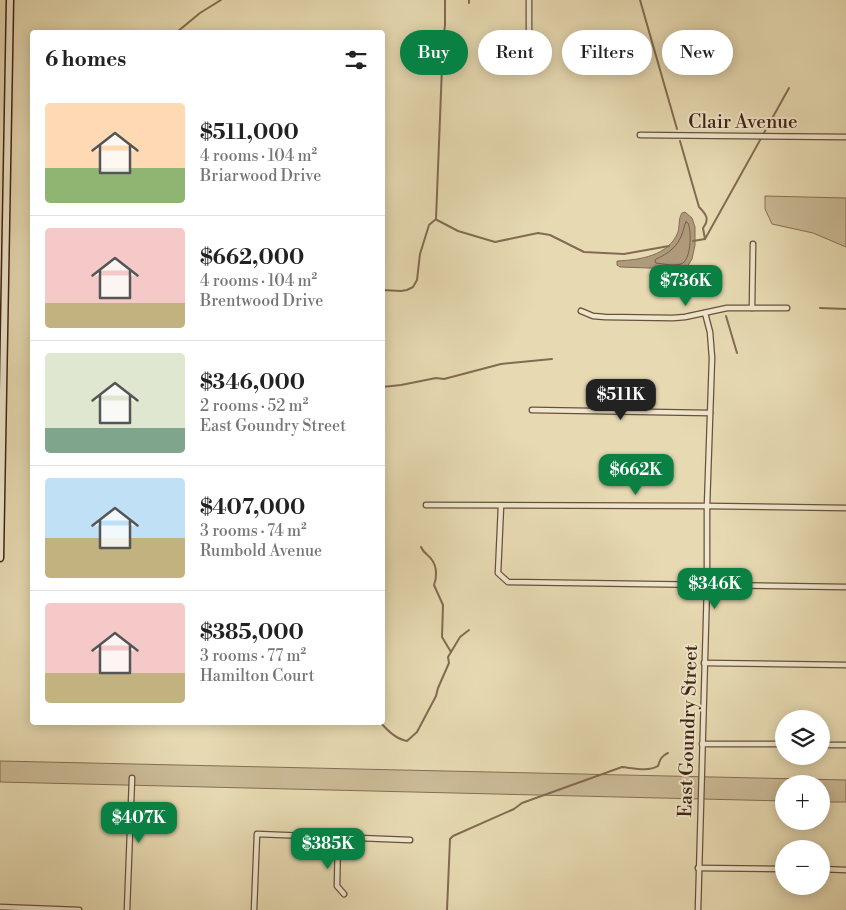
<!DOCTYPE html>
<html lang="en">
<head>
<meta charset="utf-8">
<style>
  body { margin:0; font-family:"Libre Bodoni",serif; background:#f6f6f6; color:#222; height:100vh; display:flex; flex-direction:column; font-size:19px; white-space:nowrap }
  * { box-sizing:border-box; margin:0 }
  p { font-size:16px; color:#767676 }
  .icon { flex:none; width:28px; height:28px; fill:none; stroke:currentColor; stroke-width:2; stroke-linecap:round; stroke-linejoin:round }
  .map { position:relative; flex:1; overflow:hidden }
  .drawer { position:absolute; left:30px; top:30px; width:355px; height:695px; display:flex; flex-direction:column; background:#fff; border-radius:5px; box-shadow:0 2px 12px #0003 }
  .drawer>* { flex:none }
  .top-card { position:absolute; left:400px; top:30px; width:370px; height:45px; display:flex; gap:10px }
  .fabs { position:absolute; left:775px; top:710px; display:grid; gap:10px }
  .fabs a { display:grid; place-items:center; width:55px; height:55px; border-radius:50%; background:#fff; box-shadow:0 2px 12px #0003; font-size:25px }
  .price { position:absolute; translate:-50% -42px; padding:0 11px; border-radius:10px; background:#0b8043; color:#fff; font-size:16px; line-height:32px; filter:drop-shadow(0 1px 2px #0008) }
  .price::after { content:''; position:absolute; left:50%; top:30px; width:15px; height:11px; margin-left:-8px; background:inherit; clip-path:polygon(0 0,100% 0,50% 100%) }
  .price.current { background:#222; color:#fff }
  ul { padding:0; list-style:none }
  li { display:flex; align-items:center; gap:15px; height:125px; padding:0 15px }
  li+li { border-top:1px solid #e0e0e0 }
  li span { display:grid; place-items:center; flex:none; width:140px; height:100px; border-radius:5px; color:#555 }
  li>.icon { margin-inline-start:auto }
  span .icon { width:60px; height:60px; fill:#fffc; stroke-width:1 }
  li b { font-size:21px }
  h2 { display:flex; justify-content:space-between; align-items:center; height:60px; padding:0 15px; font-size:21px }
  .pill { padding:0 18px; border-radius:22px; background:#fff; box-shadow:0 2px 12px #0003; font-size:18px; line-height:45px }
  .pill.current { background:#0b8043; color:#fff }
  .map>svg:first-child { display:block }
  .green { fill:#cbbb97; stroke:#866e56 }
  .water { fill:#ae9b7c; stroke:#826b52 }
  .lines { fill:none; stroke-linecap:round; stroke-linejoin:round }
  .shore { stroke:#775e48; stroke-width:1 }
  .stream { stroke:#826b52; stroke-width:2 }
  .street-casing { stroke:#6a503c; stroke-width:7 }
  .secondary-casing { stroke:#402214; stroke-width:9 }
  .street { stroke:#efe7cd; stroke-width:4.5 }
  .secondary { stroke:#efe7cd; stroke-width:6 }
  .labels { text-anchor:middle; stroke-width:4; stroke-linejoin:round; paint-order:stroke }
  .street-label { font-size:19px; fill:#402214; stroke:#efe7cd }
</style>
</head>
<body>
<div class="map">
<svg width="846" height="910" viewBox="0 0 846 910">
  <rect width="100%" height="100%" fill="#e7dab2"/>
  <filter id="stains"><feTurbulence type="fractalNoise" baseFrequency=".004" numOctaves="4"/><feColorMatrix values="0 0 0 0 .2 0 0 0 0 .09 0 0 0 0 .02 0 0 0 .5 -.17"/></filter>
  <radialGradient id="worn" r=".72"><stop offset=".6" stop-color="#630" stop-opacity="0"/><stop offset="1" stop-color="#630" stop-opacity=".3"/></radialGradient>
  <g class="green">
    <path d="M765,196L846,198V247L813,233L772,224L765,209Z"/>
    <path d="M0,761L846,780V802H821V784H784V801L0,782Z"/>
  </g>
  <path class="water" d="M685,212L692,218L695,227V245L692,259L687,267L679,269L620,267L617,265V261C639,260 669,256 678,232C680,225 678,219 682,213Z"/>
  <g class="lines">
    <path class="shore" d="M686,222L688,223C692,232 691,261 681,264C674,266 663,264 656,263L655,261L656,259C668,254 678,246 682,234C684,229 684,226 686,222Z"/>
    <g class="stream">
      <path d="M469,0V3"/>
      <path d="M640,0L677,129"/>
      <path d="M177,32L200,13L221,0"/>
      <path d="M680,141L699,207C706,214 710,219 703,228L705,239L789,88"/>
      <path d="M437,220L458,231L495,242L538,233L550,235L584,252L624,254L669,246"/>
      <path d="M693,241L705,239"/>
      <path d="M382,290L401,291L407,290L413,287L417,280L420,254L429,225L436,219L443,42L445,25V0"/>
      <path d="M820,308L846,309"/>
      <path d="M726,316L737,353"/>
      <path d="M382,387L401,385L436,378L444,379L501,364L552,359"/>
      <path d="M421,547C424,554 428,554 432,560C437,567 437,577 434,585L443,605L442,637L451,652"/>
      <path d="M380,722C388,731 396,739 407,741L417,732L436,696L438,688L449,663L448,657L460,637L469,630"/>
      <path d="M447,910L450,839L453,836L514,809L522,803L622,767C633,768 648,772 658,766C660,760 661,756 668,753"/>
    </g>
    <defs>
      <g id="street">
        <path d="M529,49V0"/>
        <path d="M640,135L846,137"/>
        <path d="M752,308L753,244"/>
        <path d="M581,311L593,316L605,317L673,318L685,317L727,308H787"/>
        <path d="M532,410L710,413"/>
        <path d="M426,505L707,506L846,508"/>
        <path d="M501,506L498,573L508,582L846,587"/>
        <path d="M704,663L846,665"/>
        <path d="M702,744H784"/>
        <path d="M821,745H846"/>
        <path d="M338,838L337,886L344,894"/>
        <path d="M698,868L784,869"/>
        <path d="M821,869L846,870"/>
        <path d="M0,907L79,910"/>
        <path d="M127,910L132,778"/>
        <path d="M254,910L257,834L410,840"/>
        <path d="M698,910L707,586V506L712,358L710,332L705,313"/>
      </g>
      <path id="secondary" d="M0,558L10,0"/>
    </defs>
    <use href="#street" class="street-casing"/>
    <use href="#secondary" class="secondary-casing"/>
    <use href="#street" class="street"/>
    <use href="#secondary" class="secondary"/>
  </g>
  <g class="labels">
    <g class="street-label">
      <text x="743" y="128">Clair Avenue</text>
      <text transform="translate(687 731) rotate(-88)" y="7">East Goundry Street</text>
    </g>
  </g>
  <rect width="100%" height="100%" filter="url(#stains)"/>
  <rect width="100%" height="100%" fill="url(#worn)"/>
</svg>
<div class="fabs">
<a><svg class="icon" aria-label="layers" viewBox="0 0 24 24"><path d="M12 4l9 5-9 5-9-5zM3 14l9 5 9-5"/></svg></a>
<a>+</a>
<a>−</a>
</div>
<b class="price" style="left:686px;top:307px">$736K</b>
<b class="price current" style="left:621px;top:421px">$511K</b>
<b class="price" style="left:636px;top:496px">$662K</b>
<b class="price" style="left:715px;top:610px">$346K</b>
<b class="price" style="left:139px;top:844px">$407K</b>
<b class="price" style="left:328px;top:870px">$385K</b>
<div class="top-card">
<a class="pill current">Buy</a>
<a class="pill">Rent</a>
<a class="pill">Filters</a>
<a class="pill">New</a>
</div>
<section class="drawer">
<h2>6 homes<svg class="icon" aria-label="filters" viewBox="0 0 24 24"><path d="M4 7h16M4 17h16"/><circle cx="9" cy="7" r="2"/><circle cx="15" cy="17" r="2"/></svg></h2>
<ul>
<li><span style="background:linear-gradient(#ffd9b3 65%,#8fb573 0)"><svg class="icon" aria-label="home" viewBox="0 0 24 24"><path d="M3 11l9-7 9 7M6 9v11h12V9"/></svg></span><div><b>$511,000</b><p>4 rooms · 104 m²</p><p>Briarwood Drive</p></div></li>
<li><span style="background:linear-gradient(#f6c9c9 75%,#c2b280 0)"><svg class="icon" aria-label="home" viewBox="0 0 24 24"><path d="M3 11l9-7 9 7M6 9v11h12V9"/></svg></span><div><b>$662,000</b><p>4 rooms · 104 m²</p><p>Brentwood Drive</p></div></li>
<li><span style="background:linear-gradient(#dfe7d0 75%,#7fa58c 0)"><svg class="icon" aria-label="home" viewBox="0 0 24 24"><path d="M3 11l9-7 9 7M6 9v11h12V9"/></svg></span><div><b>$346,000</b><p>2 rooms · 52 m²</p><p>East Goundry Street</p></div></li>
<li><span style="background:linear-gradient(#bfe0f5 60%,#c2b280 0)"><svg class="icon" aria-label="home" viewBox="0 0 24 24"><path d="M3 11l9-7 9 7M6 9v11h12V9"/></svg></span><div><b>$407,000</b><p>3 rooms · 74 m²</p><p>Rumbold Avenue</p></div></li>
<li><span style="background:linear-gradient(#f6c9c9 70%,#c2b280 0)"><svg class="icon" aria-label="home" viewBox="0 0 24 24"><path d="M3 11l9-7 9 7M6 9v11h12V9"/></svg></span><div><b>$385,000</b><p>3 rooms · 77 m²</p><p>Hamilton Court</p></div></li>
</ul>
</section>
</div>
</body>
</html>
